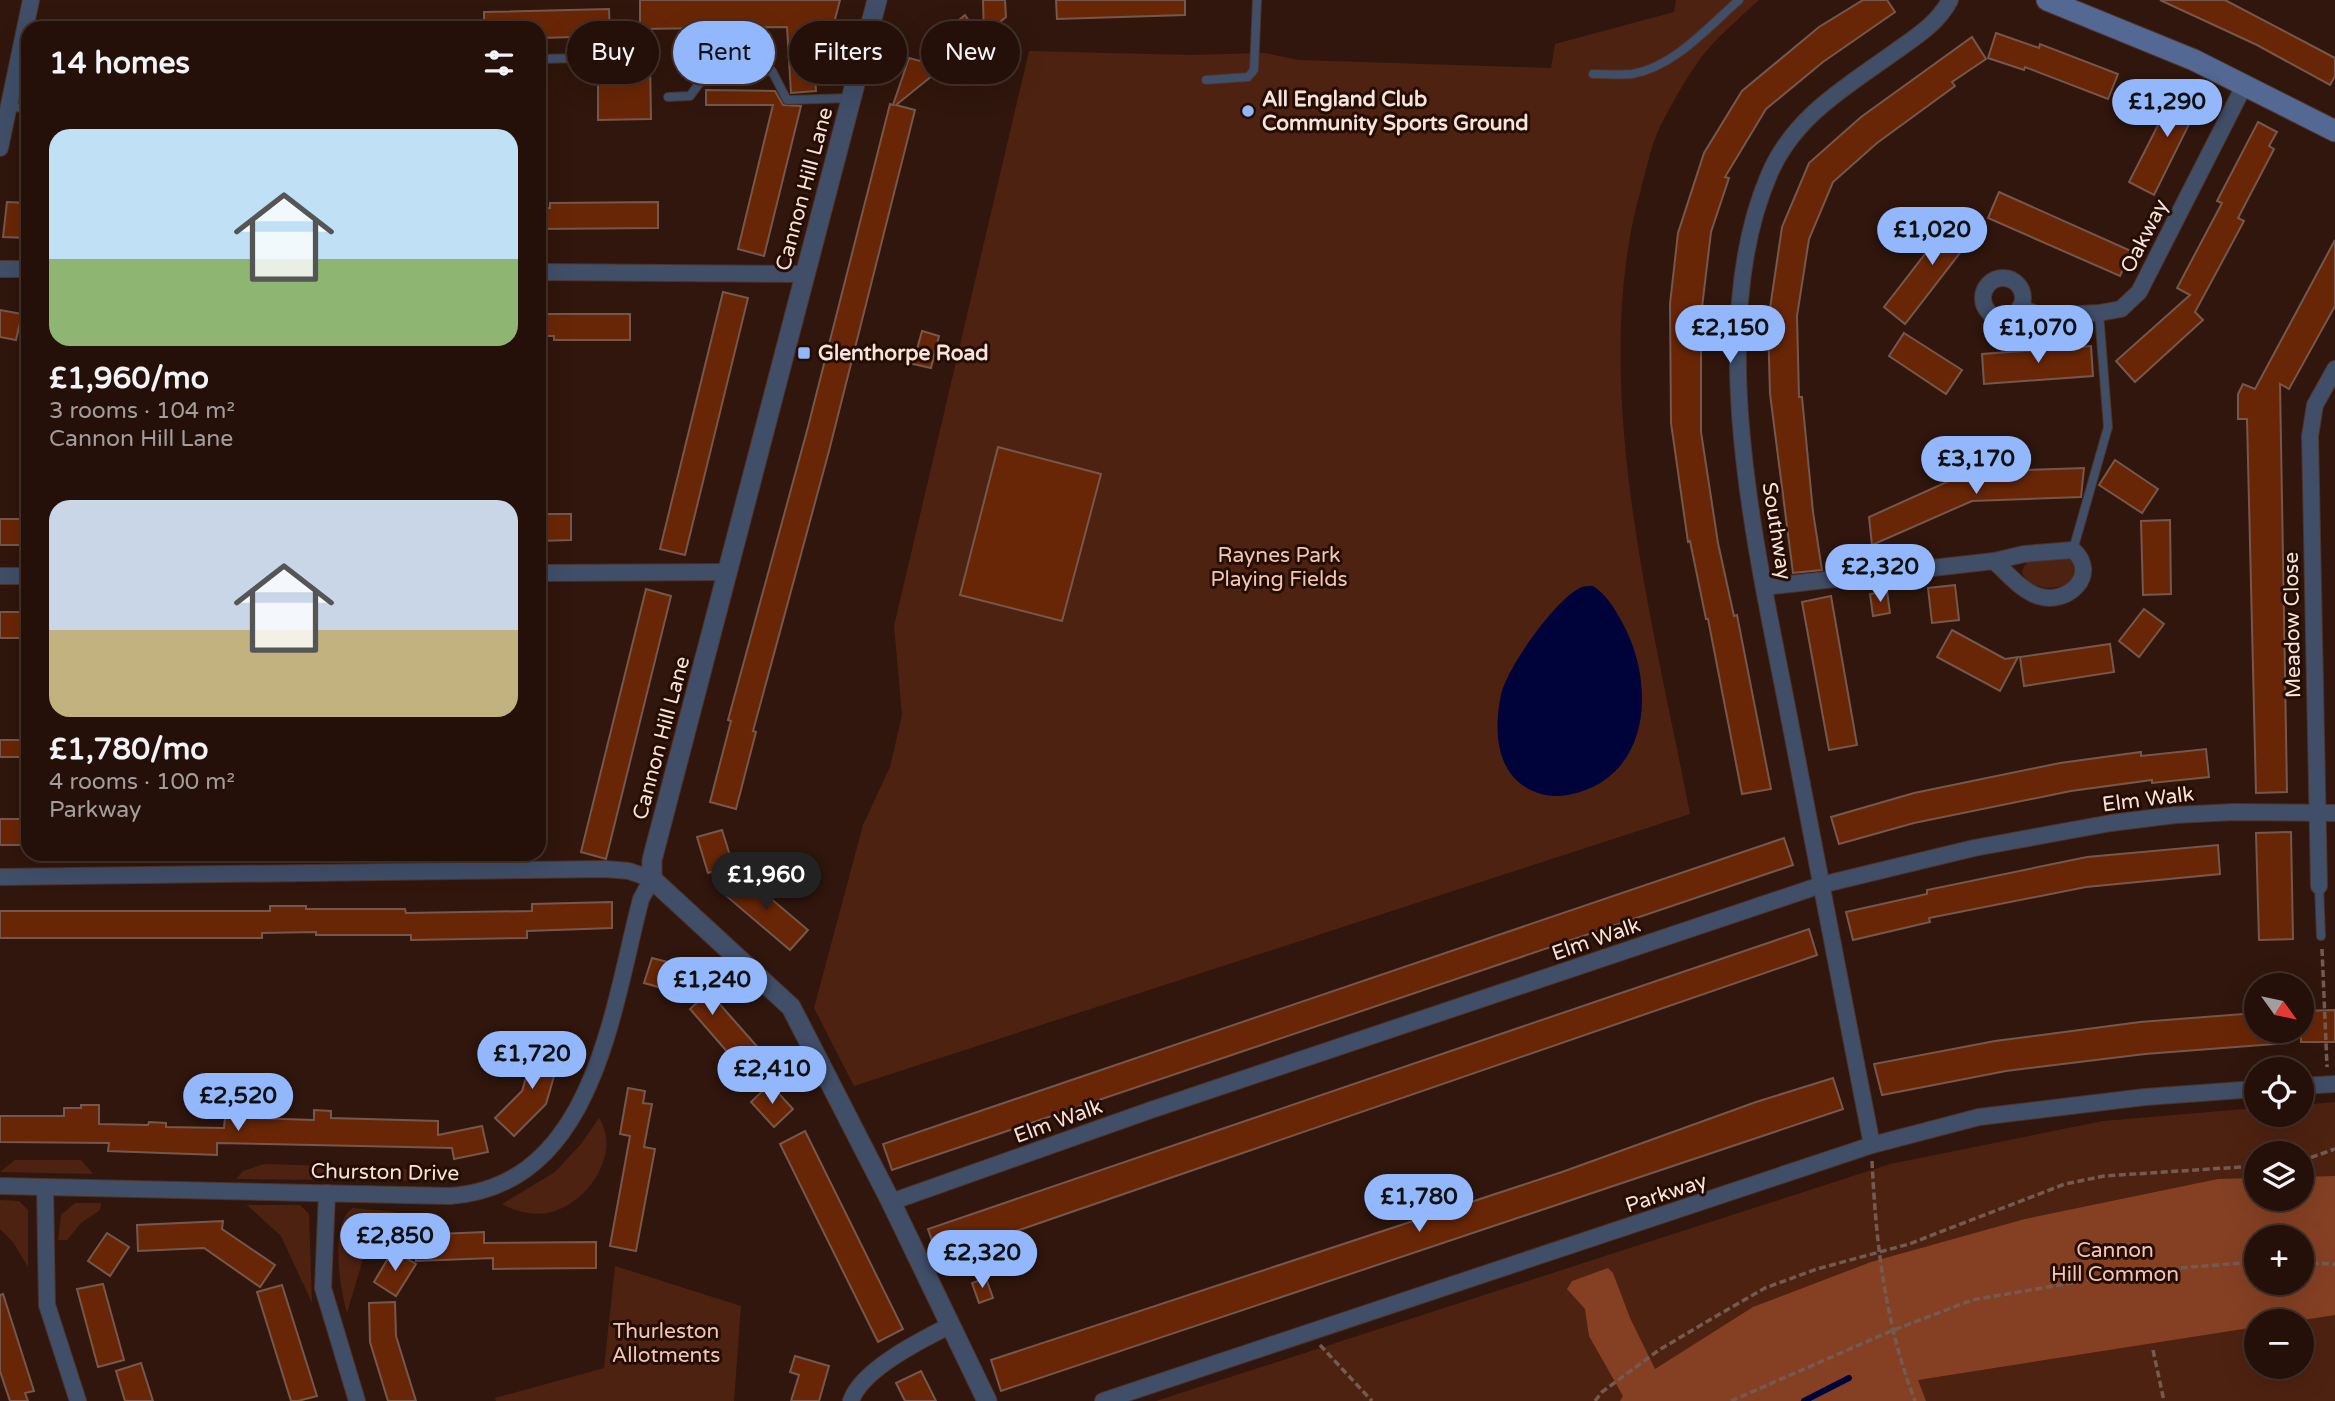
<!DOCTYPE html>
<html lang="en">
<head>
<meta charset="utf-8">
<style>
  body { margin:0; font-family:"Varela Round",sans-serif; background:#301e17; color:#f1f3f6; height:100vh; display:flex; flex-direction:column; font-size:26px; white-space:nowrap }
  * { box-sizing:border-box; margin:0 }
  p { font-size:23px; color:#a39d9c }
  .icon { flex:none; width:38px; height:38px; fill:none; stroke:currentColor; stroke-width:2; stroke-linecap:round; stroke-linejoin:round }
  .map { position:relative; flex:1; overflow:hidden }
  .details { position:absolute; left:21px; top:21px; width:525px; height:840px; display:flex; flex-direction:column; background:#241009; border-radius:21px; box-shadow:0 7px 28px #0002,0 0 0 2px #41302a }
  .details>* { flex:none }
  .top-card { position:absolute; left:567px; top:21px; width:665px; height:63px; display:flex; gap:14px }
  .needle { width:46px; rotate:123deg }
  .fabs { position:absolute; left:2244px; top:973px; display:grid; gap:14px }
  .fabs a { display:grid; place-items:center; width:70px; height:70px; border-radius:50%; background:#241009; box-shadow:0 7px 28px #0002,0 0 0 2px #41302a; font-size:35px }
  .price { position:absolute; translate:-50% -60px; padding:0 16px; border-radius:24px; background:#92b7fd; color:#111; font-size:23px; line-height:46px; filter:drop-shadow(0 2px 4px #0008) }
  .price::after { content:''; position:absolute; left:50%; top:42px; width:21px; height:16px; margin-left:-10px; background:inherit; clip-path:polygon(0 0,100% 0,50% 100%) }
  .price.current { background:#222; color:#fff }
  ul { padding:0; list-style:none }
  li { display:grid; align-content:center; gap:14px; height:371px; padding:0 28px }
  li span { display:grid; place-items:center; height:217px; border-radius:21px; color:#555 }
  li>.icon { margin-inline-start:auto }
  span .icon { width:126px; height:126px; fill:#fffc; stroke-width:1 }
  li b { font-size:30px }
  h2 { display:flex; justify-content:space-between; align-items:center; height:84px; padding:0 28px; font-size:30px }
  .pill { padding:0 24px; border-radius:32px; background:#241009; box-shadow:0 7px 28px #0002,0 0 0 2px #41302a; font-size:24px; line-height:63px }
  .pill.current { background:#92b7fd; color:#111 }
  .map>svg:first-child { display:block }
  .green { fill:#4e2211; fill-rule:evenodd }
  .forest { fill:#854023; fill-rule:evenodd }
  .water { fill:#000339 }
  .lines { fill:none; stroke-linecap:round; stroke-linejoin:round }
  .stream { stroke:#000339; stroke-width:6 }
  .building { fill:#692606; stroke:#76574b; stroke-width:2 }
  .service-casing { stroke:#4c3329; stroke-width:10 }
  .minor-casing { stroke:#4c3329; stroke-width:18 }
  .tertiary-casing { stroke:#4c3329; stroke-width:21 }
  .secondary-casing { stroke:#4c3329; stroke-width:23 }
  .path { stroke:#735b52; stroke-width:3.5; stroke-dasharray:7 3.5; stroke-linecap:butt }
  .service { stroke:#404e68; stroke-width:8 }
  .minor { stroke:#404e68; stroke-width:16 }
  .tertiary { stroke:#404e68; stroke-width:19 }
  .secondary { stroke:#536892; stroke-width:21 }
  .poi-dot { fill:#92b7fd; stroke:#260d04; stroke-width:2.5 }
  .labels { text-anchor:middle; stroke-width:6; stroke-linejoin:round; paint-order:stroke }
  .poi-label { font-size:21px; font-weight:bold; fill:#f6e3dc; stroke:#260d04; text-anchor:start }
  .street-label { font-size:21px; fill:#f6e3dc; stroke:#260d04 }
  .park-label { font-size:21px; fill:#f1c6b6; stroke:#260d04 }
</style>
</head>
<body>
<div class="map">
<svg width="2335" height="1401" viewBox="0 0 2335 1401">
  <rect width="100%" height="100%" fill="#30160c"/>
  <g class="green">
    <path d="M1676,0H1759C1742,16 1724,31 1709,48C1694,64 1669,108 1659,129C1651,146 1647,167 1642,185C1586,378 1653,620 1690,814L854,1086L814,1008L863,825L890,767L902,715L894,626L1029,51L1189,55L1266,53L1298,60L1551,68L1555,44L1674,12Z"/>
    <path d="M2066,556L2076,566V573L2065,586C2048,589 2032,589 2022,573C2025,553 2050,557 2066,556Z"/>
    <path d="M2335,1102V1401H1156L1890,1164L2103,1121L2256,1108V1115H2301V1105ZM2256,1153H2301V1199H2256ZM2256,1237H2301V1283H2256ZM2256,1321H2301V1367H2256Z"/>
    <path d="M599,1118C621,1152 590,1200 555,1211C537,1217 518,1213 502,1204L555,1172L581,1144Z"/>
    <path d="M15,1160H81L93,1174L0,1172Z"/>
    <path d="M264,1164L403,1168L433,1181L236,1179L243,1171Z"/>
    <path d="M0,1200L19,1201L28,1210V1267L13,1242L0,1229Z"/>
    <path d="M75,1203H101L100,1210L81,1223L67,1240H58L61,1215Z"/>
    <path d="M247,1205H300L309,1214L312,1303L281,1236Z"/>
    <path d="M353,1208L396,1212L363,1259L347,1313C340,1290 329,1222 353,1208Z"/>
    <path d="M615,1266L741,1306L734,1401H496L495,1398L604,1368Z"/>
  </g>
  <path class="forest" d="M2335,1176V1315L2296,1321H2256V1327L1918,1380L1926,1401H1620L1623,1396L1589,1336L1585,1309L1567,1289L1572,1281L1608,1268L1613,1273L1630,1318L1655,1369L1753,1307L1871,1262L2025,1219L2218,1179L2256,1178V1199H2301V1177ZM2256,1237H2301V1283H2256Z"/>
  <path class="water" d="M1593,586C1607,595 1614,608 1622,622C1654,679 1653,769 1580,792C1568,796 1551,798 1538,793C1496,779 1493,732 1501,695C1506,669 1554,602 1578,589C1582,586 1587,586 1593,586Z"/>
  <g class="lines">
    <path class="stream" d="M1804,1401L1849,1378"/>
  </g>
  <g class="building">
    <path d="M640,0H840L832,31L841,32L837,57H814L816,91L791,93L787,27L640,29Z"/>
    <path d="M983,0H1005L1006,17L984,35Z"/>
    <path d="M1056,0H1185V15L1057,19Z"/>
    <path d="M1863,0H1887L1895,12L1823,62L1766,109L1725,177L1729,178L1711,232L1701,316V432L1718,543L1734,616L1737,615L1771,789L1742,794L1708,619H1706L1690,541L1688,542L1671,423L1670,304L1678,233L1704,153L1742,91L1819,27Z"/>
    <path d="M2160,0H2225L2335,58V76L2330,85L2257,45Z"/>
    <path d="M609,9L610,36L539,38V28H484V12Z"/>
    <path d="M965,15L980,37L896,105L915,110L829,451L753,731L756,732L736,809L710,802L731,721L728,720L808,427L890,104L893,105L909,58L920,61L938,45L934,41Z"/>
    <path d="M1996,33L2039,48L2040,44L2118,74L2108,99L2025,67L2024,70L1988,58Z"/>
    <path d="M1972,37L1986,59L1952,82L1955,86L1877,143L1833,182L1809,239L1797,316L1799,397H1802L1813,512L1822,570L1793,573L1770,394L1768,322L1782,227L1809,163L1861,117Z"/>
    <path d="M635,61H650L651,119L598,120V65L635,64Z"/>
    <path d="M2180,82L2204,94L2154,195L2129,182Z"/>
    <path d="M706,90L775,91L783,105L801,106L764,256L738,249L773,105H706Z"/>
    <path d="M2258,122L2277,132L2269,146L2274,149L2238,218L2244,221L2195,312L2203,320L2135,382L2116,361L2190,295L2177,288L2222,203L2217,201Z"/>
    <path d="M1999,192L2131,251L2120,276L1988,218Z"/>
    <path d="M7,202L28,203V238L3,237Z"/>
    <path d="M658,202V228L539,229V208H550V203Z"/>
    <path d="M1959,210L1980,227L1905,324L1884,307Z"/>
    <path d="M2335,240V306L2289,389L2280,384L2287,792L2256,793L2247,419H2238V394L2243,384L2255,389Z"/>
    <path d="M723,292L748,298L685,555L660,549Z"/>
    <path d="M0,310L22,314L16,340L0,337Z"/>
    <path d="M539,314H630V340H554V336H539Z"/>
    <path d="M922,331L939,336L931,368L913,364Z"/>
    <path d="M1904,333L1962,370L1946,394L1889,356Z"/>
    <path d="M2091,346L2093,376L1984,384L1982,354Z"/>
    <path d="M998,447L1101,474L1062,621L960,595Z"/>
    <path d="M2115,460L2158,489L2142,513L2099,485Z"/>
    <path d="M2084,468L2081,497L1972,501L1872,545L1869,517L1969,472Z"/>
    <path d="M539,514H571V540L539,541Z"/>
    <rect x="0" y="519" width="28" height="26"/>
    <path d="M2170,520L2171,594L2143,595L2141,521Z"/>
    <path d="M1955,585L1959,620L1932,623L1928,588Z"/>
    <path d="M646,589L671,596L606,859L581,852Z"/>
    <path d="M1887,591L1890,613L1873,616L1870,594Z"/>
    <path d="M1831,596L1857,745L1829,750L1802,602Z"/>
    <path d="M2144,609L2164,624L2139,657L2119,641Z"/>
    <rect x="0" y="612" width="28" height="26"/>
    <path d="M1952,630L2005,659L2018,657L2000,691L1937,657Z"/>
    <path d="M2110,644L2114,672L2024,686L2020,657Z"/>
    <rect x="0" y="740" width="25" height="17"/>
    <path d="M2206,749L2209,777L2152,783V780L2071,791L1914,823L1839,844L1831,817L1914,793L2060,763L2141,752V756Z"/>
    <rect x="0" y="819" width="28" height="26"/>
    <path d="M722,830L733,865L708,873L697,837Z"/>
    <path d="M2291,832L2293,939L2259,940L2256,833Z"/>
    <path d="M1784,838L1793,865L892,1170L883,1144Z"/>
    <path d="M2218,845L2220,874L2086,887L1929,918L1930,922L1853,940L1846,912L1927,894V890L2087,857Z"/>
    <path d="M742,874L808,930L790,950L724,894Z"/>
    <path d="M612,902V928L527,931V938L411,940V935H316V932L262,933V938H0V911H270V906H306V909H405L406,913L532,911V904Z"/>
    <path d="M1809,929L1817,955L938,1258L928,1229Z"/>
    <path d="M652,958L687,967L776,1068L756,1085L690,1009L701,999L644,983Z"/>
    <path d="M2335,1010V1042H2301V1011Z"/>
    <path d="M2256,1013V1031H2287L2288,1043L2145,1054L2006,1071L1882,1095L1874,1064L1995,1041L2140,1022Z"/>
    <path d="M536,1045L561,1052L546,1104L514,1136L495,1118L522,1091Z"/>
    <path d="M1833,1078L1843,1109L1001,1391L991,1360L1562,1172L1756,1102Z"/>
    <path d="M770,1084L793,1109L774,1127L751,1102Z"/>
    <path d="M628,1088L645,1091L643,1103L652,1104L644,1147L655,1149L636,1251L610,1246L630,1136L620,1134Z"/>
    <path d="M81,1105H99V1124L148,1125L149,1122L166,1123V1127L224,1128L225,1117L314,1120V1110L331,1111V1118L438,1121V1135L482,1126L488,1152L454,1159L452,1148L217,1143V1155L108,1151L109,1143L0,1142V1116H64V1108H81Z"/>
    <path d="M805,1131L903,1329L878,1342L780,1144Z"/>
    <path d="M223,1221L222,1229L275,1265L260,1287L204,1248L138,1251L137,1225Z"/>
    <path d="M484,1232V1243L596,1242V1268L493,1269V1258L416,1261L414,1235Z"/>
    <path d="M107,1233L129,1247L110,1276L88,1261Z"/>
    <path d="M393,1250L416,1264L396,1296L374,1282Z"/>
    <path d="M986,1278L993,1298L979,1303L972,1283Z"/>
    <path d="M103,1284L124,1360L98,1367L77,1289Z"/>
    <path d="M282,1285L317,1396L298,1401H291L257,1292Z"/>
    <path d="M3,1294L34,1391L25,1393L28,1401H10L0,1371V1295Z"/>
    <path d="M395,1302L396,1336L416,1401H388L370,1342L369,1303Z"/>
    <path d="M795,1356L829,1366L819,1401H791L799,1375L790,1372Z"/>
    <path d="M141,1363L153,1401H125L116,1371Z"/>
    <path d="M921,1371L936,1401H905L896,1383Z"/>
  </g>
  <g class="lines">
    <defs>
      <g id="service">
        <path d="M539,59L627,57"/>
        <path d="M1593,74C1606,74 1620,75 1632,74C1674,67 1708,27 1739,0"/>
        <path d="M1206,80L1248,77L1254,70L1257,0"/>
        <path d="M668,97L690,96L707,73L772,71L787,100L850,98"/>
        <path d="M9,106L28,109"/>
        <path d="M2073,550L2108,427L2099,313"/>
        <path d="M2319,886L2321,936"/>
      </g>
      <g id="minor">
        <path d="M0,148L31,0"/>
        <path d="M0,269H28"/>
        <path d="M539,272L806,274"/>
        <circle cx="2003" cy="298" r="20"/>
        <path d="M2020,307L2040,316L2099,313L2121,309L2139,292L2245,84"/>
        <path d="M2073,550C2100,574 2068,606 2038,596C2021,590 2007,573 1994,561L2024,554Z"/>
        <path d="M539,573L728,572"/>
        <path d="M0,576H28"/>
        <path d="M1764,587L1994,561"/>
        <path d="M0,877L605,869L629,871L652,879L641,899C612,1009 594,1186 450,1196L0,1186"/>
        <path d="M2319,886L2310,436L2315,405L2335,369"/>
        <path d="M2301,1086L2335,1084"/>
        <path d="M1872,1145C1845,1004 1816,863 1790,722C1759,560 1702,331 1769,175C1794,116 1846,87 1896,51C1917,36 1938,23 1950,0"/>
        <path d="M45,1187L47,1305L78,1401"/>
        <path d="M327,1193L323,1288L357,1401"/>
        <path d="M891,1202L1151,1110L1821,885L1974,848L2111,823L2175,815L2234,812L2335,813"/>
        <path d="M851,1401C861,1370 921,1340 949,1326"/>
        <path d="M1103,1401L1872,1145L1979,1117L2145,1097L2256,1089"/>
      </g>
      <path id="tertiary" d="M877,0L652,860V879L791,1007L891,1202L987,1401"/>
      <path id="secondary" d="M2047,0L2194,60L2335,131"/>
    </defs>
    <use href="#service" class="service-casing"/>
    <use href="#minor" class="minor-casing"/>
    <use href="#tertiary" class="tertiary-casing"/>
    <use href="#secondary" class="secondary-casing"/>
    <g class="path">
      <path d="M2322,949L2327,1067"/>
      <path d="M1872,1161C1876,1244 1885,1323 1915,1401"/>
      <path d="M2301,1161L2335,1149"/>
      <path d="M2301,1263L2335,1264"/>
      <path d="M1320,1345L1372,1401"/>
      <path d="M2153,1350L2164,1401"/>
      <path d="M1595,1401L1602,1392L1659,1350L1718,1315L1765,1288L1817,1269L1909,1244L2065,1184L2104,1176L2256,1166"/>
      <path d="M1731,1401L1891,1331L1972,1300L2141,1271L2256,1262"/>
    </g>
    <use href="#service" class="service"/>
    <use href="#minor" class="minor"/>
    <use href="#tertiary" class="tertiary"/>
    <use href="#secondary" class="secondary"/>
  </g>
  <g class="poi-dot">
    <circle cx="1248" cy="111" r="7"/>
    <rect x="797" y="346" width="14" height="14" rx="3.5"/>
  </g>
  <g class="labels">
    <g class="poi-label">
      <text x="1262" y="106">All England Club<tspan x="1262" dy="24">Community Sports Ground</tspan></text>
      <text x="818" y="360">Glenthorpe Road</text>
    </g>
    <g class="street-label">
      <text transform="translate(804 189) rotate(-75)" y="7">Cannon Hill Lane</text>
      <text transform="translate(2144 236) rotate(-63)" y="7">Oakway</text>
      <text transform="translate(1777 531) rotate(81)" y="7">Southway</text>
      <text transform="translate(2292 625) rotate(-91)" y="7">Meadow Close</text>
      <text transform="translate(661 738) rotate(-75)" y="7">Cannon Hill Lane</text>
      <text transform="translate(2148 799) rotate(-7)" y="7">Elm Walk</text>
      <text transform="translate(1596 939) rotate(-19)" y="7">Elm Walk</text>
      <text transform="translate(1058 1121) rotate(-20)" y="7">Elm Walk</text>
      <text transform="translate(385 1172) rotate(1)" y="7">Churston Drive</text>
      <text transform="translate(1666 1193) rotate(-18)" y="7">Parkway</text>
    </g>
    <g class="park-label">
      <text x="1279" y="562">Raynes Park<tspan x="1279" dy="24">Playing Fields</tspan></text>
      <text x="2115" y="1257">Cannon<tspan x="2115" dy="24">Hill Common</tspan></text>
      <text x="666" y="1338">Thurleston<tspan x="666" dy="24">Allotments</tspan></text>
    </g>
  </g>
</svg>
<div class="fabs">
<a><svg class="needle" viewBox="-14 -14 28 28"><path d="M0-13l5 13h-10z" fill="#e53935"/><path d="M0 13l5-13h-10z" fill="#a39d9c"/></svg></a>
<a><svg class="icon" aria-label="locate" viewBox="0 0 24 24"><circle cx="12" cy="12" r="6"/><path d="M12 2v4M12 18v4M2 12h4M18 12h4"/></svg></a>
<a><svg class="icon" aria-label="layers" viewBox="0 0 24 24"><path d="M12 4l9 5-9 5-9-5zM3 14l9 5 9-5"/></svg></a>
<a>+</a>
<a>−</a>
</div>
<b class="price" style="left:2167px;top:139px">£1,290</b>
<b class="price" style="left:1932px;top:267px">£1,020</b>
<b class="price" style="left:1730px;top:365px">£2,150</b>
<b class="price" style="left:2038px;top:365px">£1,070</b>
<b class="price" style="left:1976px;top:496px">£3,170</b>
<b class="price" style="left:1880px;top:604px">£2,320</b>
<b class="price current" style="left:766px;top:912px">£1,960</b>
<b class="price" style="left:712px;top:1017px">£1,240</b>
<b class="price" style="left:532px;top:1091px">£1,720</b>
<b class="price" style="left:772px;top:1106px">£2,410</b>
<b class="price" style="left:238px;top:1133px">£2,520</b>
<b class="price" style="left:1419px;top:1234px">£1,780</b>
<b class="price" style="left:395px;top:1273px">£2,850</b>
<b class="price" style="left:982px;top:1290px">£2,320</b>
<div class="top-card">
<a class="pill">Buy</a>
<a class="pill current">Rent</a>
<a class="pill">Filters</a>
<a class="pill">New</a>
</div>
<section class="details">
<h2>14 homes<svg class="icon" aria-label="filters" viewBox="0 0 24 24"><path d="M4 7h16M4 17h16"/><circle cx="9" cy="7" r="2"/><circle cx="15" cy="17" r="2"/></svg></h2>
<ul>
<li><span style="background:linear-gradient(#bfe0f5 60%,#8fb573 0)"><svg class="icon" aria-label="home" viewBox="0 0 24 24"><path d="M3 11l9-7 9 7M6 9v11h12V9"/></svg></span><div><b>£1,960/mo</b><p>3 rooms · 104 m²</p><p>Cannon Hill Lane</p></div></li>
<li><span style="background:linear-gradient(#c9d6e8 60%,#c2b280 0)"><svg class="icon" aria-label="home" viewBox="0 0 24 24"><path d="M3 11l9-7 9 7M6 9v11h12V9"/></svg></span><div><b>£1,780/mo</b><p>4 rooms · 100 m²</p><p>Parkway</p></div></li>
</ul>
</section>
</div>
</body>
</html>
